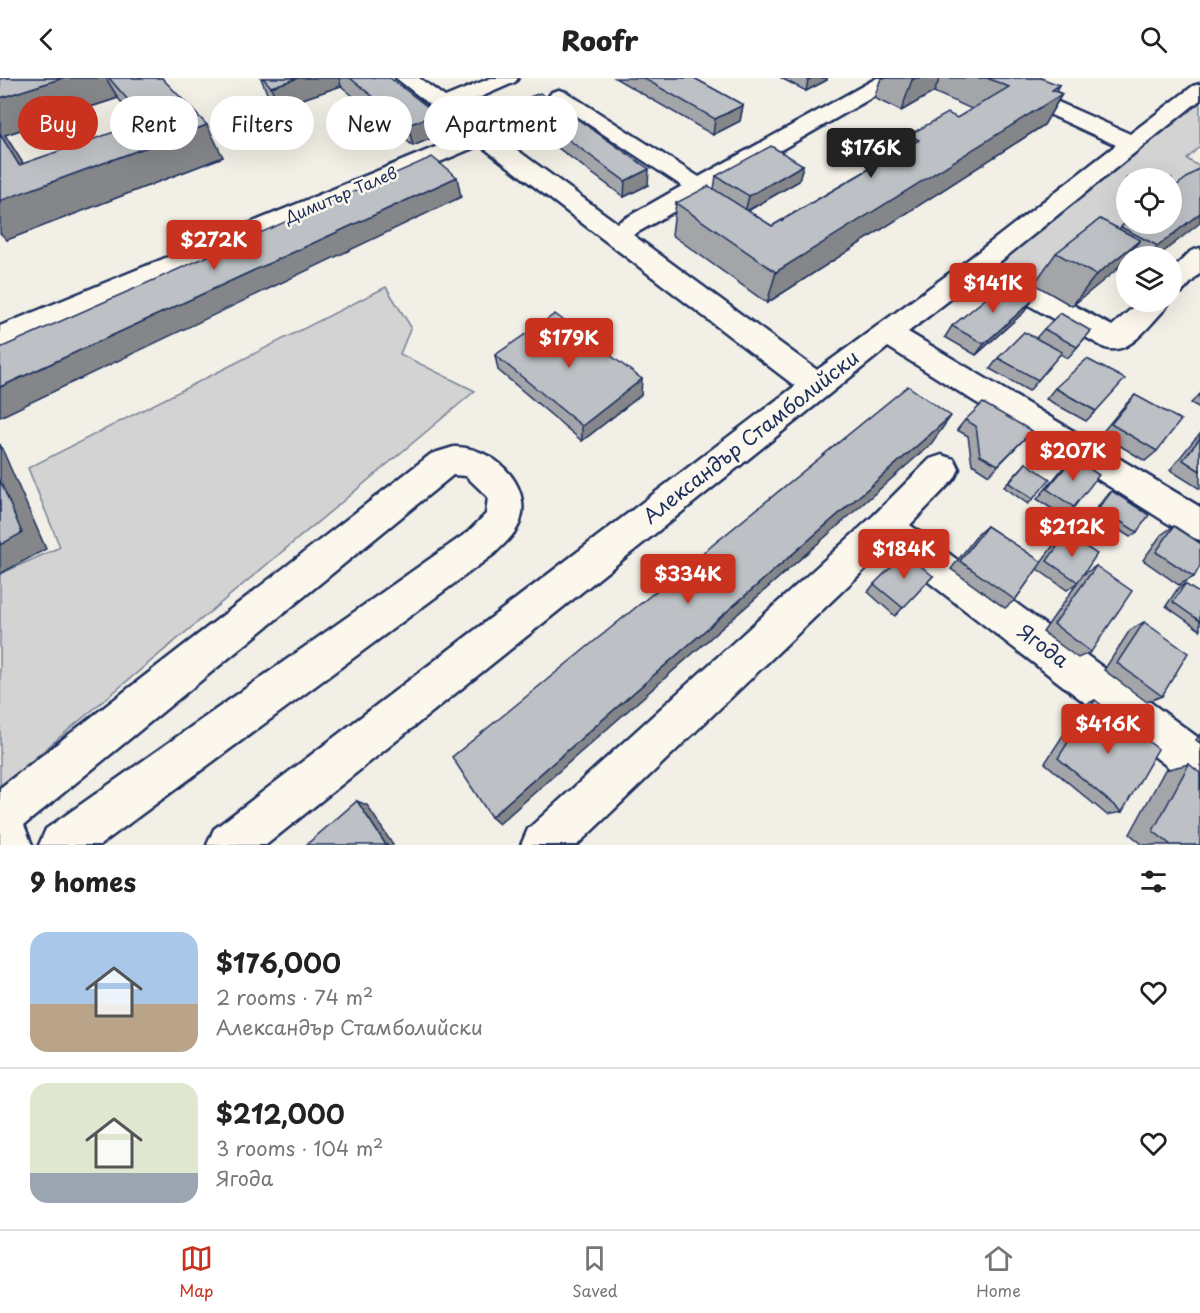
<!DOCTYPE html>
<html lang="en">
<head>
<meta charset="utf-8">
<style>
  body { margin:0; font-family:"Playpen Sans",sans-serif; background:#f2f2f2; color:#222; height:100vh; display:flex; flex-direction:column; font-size:22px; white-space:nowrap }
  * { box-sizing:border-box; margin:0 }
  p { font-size:20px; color:#767676 }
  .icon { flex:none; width:33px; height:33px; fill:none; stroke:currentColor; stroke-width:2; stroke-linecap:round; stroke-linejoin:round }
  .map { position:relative; height:767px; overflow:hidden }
  .sheet { display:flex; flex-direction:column; background:#fff; flex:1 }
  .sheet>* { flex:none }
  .guide { position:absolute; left:18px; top:18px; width:600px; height:54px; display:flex; gap:12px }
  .fabs { position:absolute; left:1116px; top:90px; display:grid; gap:12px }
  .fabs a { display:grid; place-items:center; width:66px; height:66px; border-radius:50%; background:#fff; box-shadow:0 6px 24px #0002; font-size:30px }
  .price { position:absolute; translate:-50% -51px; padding:0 14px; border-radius:6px; background:#c8321e; color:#fff; font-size:20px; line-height:39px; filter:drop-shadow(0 2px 3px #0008) }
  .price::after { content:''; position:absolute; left:50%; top:36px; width:18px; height:14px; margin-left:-9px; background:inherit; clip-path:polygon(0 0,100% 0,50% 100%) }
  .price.selected { background:#222; color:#fff }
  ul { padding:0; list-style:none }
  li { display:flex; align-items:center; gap:18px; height:150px; padding:0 30px }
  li+li { border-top:2px solid #e0e0e0 }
  li span { display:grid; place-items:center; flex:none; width:168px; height:120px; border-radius:18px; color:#555 }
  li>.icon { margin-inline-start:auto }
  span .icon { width:72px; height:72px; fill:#fffc; stroke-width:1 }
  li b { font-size:26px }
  h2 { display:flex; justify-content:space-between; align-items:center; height:72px; padding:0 30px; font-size:26px }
  .chip { padding:0 21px; border-radius:27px; background:#fff; box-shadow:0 6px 24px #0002; font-size:21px; line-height:54px }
  .chip.selected { background:#c8321e; color:#fff }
  header { display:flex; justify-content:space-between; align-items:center; height:78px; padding:0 30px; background:#fff; font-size:27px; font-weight:800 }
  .menu { display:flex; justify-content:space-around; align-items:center; height:84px; border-top:2px solid #e0e0e0; background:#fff; font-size:16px; color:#767676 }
  .menu a { display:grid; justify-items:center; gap:3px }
  .menu .selected { color:#c8321e }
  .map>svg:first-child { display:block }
  .green { fill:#d2d3d2; stroke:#768198; stroke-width:1.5 }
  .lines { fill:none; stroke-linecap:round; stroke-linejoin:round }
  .minor-casing { stroke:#1b2f5e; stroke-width:5 }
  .minor { fill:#fbf7ec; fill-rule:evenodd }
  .wall { fill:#a3a5a9; stroke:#1b2f5e; stroke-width:1.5; fill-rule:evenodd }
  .shaded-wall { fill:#848689; stroke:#1b2f5e; stroke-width:1.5 }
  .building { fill:#bdc0c4; stroke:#1b2f5e; stroke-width:1.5 }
  .labels { text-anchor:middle; stroke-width:5; stroke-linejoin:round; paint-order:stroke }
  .far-street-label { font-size:16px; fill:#1b2f5e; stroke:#fbf7ec }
  .street-label { font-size:20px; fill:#1b2f5e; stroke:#fbf7ec }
</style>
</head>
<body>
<header><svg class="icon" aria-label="back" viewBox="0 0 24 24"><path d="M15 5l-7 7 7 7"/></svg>Roofr<svg class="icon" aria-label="search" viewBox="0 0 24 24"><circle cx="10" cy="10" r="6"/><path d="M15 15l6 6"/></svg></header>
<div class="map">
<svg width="1200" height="767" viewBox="0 0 1200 767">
  <rect width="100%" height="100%" fill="#f2efe6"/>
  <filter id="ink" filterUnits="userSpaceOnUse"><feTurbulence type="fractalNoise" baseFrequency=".0167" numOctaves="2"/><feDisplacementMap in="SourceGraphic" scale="12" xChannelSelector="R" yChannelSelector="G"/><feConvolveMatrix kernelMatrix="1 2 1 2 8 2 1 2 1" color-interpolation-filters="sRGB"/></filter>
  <g filter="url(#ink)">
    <g class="green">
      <path d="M1200,24V68L1187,81L1200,89L1172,113V100H1126V146L1031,213L986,189Z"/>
      <path d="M386,209L411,249L400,276L475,313L0,709V496L60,469L28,390Z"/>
    </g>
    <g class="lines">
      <defs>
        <g id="minor">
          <path d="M396,0H419L445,19L491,0H518L515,4L458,29L617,145L682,108L552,22L549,18L552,14L559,12L566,14L699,99L877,0H902L899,4L633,157L817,292L969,181L1116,67L980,4L977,0H1004L1130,56L1193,8L1200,6V22L997,186L1112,248L1139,224H1169L1165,231C1149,247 1129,278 1105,270L979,199L908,254L1200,429V462L1188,458L888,269L266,767H207L214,751L795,308L480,67L0,270V248L467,56Z"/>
          <path d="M1200,170V195L1182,214L1172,216V192L1191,173Z"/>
          <path d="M454,369C491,368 533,405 520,444C515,457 503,467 494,476L100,767H39L46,751L468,454L486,436L488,419L466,398L453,397L24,747L32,767H0V710L431,376Z"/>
          <path d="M942,377L954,381L959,391L954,401L910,447L1200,661V709L1185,702L886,471L577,767H521L528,751L873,438L930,381Z"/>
        </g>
      </defs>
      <use href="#minor" class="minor-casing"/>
      <use href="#minor" class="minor"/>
    </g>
    <g class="wall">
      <path d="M4,0H162L223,79L7,162ZM118,20L139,46L23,86L5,57Z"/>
      <path d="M261,0H390L441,56L413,68L341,8L279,29L268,18Z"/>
      <path d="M615,0H694L743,27L740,43L713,57Z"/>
      <path d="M781,0H827V2L806,13Z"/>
      <path d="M881,0H1041L1056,13L1062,16L1044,47L767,225L672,157L676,125L714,111L716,98L803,87L799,103L748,133L772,148L903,71L909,57L957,40L972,31L934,14L901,33L874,20Z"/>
      <path d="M517,24L648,107L624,119L518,40Z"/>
      <path d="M1172,146L1158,178H1126V197L1116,191L1072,228L1034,206L1056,175L1119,151L1121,149Z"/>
      <path d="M1032,223L1024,234L976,277L945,259L952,248Z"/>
      <path d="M1044,251L1091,253L1068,280L1060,276L1029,313L990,291L998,280L1036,260Z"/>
      <path d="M495,277L641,317L582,363L498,292Z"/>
      <path d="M1055,310L1096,333L1086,343L1046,321Z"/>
      <path d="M1200,316V330L1191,325Z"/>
      <path d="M1135,317L1157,373L1145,383L1101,356L1124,328Z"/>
      <path d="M965,342L1032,353L989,397L972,386L968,358L957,352Z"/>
      <path d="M1200,356V411L1170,392L1194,362Z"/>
      <path d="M1073,380L1074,429L1063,438L1037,421L1063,390Z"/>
      <path d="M1026,385L1033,421L1028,426L1004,409Z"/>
      <path d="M1112,413L1137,454L1130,459L1093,435L1106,418Z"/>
      <path d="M987,448L1041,484L1055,465L1066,456L1084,496L1096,488L1091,574L1078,580L1043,554L1078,504L1067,512L1037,491L1015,522L1005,530L951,491L978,456Z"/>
      <path d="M1174,448L1194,499L1179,507L1143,482L1161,457Z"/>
      <path d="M933,498L895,538L868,514L874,506Z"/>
      <path d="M1185,506L1200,516V552L1166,528L1178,510Z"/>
      <path d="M1144,544L1162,618L1147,624L1104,592L1130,552Z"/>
      <path d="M1095,622L1122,734L1107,737L1045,685L1082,628Z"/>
      <path d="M1200,656V665L1196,662Z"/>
      <path d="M1189,686L1200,767H1143L1130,756L1165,692Z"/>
    </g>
    <g class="shaded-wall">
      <path d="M63,0H106L118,20L5,57L38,109L207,47L223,79L7,162L0,155V20Z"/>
      <path d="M298,0H339L341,8L279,29L271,9Z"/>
      <path d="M812,0H827V2L806,13L808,2Z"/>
      <path d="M916,0H940L934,14L901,33L912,2Z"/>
      <path d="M1059,7L1051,23L1062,16L1044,47L767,225L776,194Z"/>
      <path d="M743,27L740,43L713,57L715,41Z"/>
      <path d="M437,36L441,56L413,68L408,47Z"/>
      <path d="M803,87L799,103L745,134L749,118Z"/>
      <path d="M649,91L648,107L624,119L625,103Z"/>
      <path d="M457,99L461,119L0,339V309Z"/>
      <path d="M1200,135V145L1158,178H1150L1158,168Z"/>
      <path d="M1140,162L1115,193L1072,228L1096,197Z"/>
      <path d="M1032,223L1024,234L976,277L984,266Z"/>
      <path d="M642,301L641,317L582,363V348Z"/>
      <path d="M951,338L931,366L499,746L491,739Z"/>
      <path d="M0,366L46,471L0,496Z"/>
      <path d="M357,723L367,727L393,767H386Z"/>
    </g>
    <g class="building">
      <path d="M4,0H63L0,20V1Z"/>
      <path d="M109,0H162L207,47L0,123V56L19,87L146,43Z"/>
      <path d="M263,0H298L271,9Z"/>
      <path d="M350,0H390L437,36L408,47Z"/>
      <path d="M643,0H694L743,27L715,41Z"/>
      <path d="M987,0H1041L1059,7L1052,12L1062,16L776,194L676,125L709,108L772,148L919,62L909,57L948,35L957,40L1009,9Z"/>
      <path d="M540,15L649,91L625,103L517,24Z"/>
      <path d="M771,68L803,87L749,118L716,98Z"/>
      <path d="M432,79L457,99L0,309V270Z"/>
      <path d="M1200,90V135L1158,168L1121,149L1126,144V146H1172V111Z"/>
      <path d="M1100,141L1140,162L1096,197L1056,175Z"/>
      <path d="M1004,206L1032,223L984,266L952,248Z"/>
      <path d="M1060,235L1091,253L1077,269L1044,251Z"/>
      <path d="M555,236L642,301L582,348L495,277Z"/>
      <path d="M1024,254L1062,274L1038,302L998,280Z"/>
      <path d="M1087,281L1125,301L1096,333L1055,310Z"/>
      <path d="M908,308L951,338L491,739L452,679Z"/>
      <path d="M1135,317L1181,342L1157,373L1111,346Z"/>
      <path d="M983,325L1032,353L998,387L980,377L976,348L965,342Z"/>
      <path d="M1200,360V393L1183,382Z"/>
      <path d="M1073,380L1099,397L1074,429L1047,411Z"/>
      <path d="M1026,385L1050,401L1033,421L1009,405Z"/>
      <path d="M0,402L22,455L0,467Z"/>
      <path d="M1112,413L1149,437L1137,454L1099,430Z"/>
      <path d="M987,448L1042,484L1015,522L960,483Z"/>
      <path d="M1174,448L1200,465V488L1194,499L1156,474Z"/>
      <path d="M1066,456L1097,476L1078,504L1047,483Z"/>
      <path d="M905,475L933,498L903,530L874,506Z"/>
      <path d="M1096,488L1132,513L1091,574L1054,546Z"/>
      <path d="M1185,506L1200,516V543L1173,524Z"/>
      <path d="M1144,544L1188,575L1162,618L1117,585Z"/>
      <path d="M1095,622L1158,671L1122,734L1058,680Z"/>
      <path d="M1189,686L1200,695V767H1171L1153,753Z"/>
      <path d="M357,723L386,767H306Z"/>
    </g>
  </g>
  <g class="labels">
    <g class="far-street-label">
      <text transform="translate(341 117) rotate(-23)" y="6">Димитър Талев</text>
    </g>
    <g class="street-label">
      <text transform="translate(751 359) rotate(-38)" y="7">Александър Стамболийски</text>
      <text transform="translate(1043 568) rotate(37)" y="7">Ягода</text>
    </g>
  </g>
</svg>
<div class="fabs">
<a><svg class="icon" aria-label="locate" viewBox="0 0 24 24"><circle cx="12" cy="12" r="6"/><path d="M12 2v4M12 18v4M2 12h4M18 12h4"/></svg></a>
<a><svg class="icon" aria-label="layers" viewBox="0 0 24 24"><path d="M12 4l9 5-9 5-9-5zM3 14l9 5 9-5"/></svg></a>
</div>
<b class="price selected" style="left:871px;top:101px">$176K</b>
<b class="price" style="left:214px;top:193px">$272K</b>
<b class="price" style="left:993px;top:236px">$141K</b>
<b class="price" style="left:569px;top:291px">$179K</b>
<b class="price" style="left:1073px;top:404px">$207K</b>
<b class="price" style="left:1072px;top:480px">$212K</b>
<b class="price" style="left:904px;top:502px">$184K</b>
<b class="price" style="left:688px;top:527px">$334K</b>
<b class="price" style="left:1108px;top:677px">$416K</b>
<div class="guide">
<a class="chip selected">Buy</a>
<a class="chip">Rent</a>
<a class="chip">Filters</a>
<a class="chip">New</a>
<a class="chip">Apartment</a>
</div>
</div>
<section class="sheet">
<h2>9 homes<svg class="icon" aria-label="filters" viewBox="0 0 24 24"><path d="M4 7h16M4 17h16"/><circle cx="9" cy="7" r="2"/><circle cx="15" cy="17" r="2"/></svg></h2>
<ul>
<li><span style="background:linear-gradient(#a9c7e8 60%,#b9a48a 0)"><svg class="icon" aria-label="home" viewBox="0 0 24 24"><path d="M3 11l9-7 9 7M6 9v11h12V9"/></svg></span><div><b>$176,000</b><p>2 rooms · 74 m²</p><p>Александър Стамболийски</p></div><svg class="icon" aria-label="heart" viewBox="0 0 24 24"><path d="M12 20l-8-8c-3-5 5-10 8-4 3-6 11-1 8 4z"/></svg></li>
<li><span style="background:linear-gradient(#dfe7d0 75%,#9aa5b1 0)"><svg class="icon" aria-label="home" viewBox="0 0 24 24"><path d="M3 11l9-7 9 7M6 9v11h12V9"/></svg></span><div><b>$212,000</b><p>3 rooms · 104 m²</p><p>Ягода</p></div><svg class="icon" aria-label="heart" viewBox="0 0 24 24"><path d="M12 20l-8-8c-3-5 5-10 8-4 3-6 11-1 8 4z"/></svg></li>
</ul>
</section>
<nav class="menu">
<a class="selected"><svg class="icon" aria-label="map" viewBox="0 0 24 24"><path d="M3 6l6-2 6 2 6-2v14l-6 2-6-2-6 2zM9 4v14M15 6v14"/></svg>Map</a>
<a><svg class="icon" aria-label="saved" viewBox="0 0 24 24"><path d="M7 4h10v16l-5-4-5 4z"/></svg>Saved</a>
<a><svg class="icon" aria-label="home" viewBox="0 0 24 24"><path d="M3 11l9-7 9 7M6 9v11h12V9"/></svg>Home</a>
</nav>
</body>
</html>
